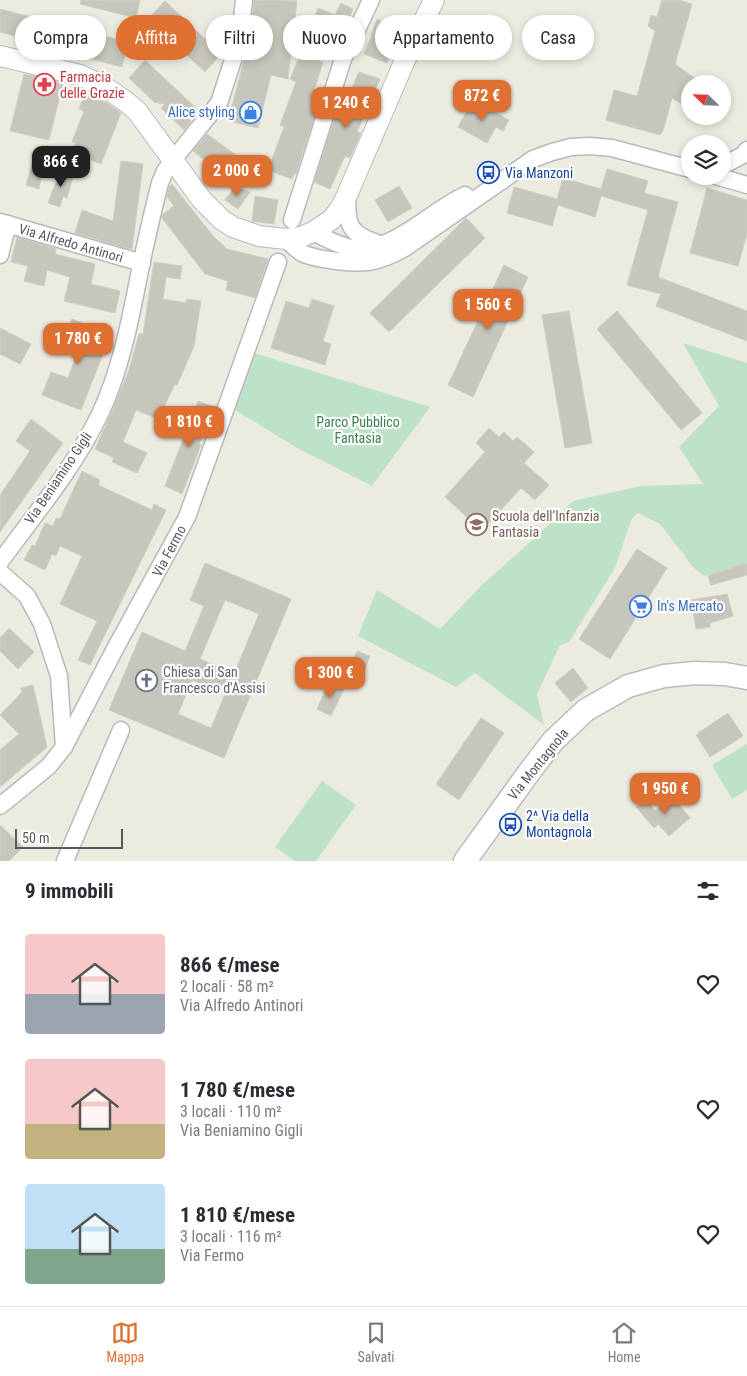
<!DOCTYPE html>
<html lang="it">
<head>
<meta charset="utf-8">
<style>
  body { margin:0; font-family:"Roboto Condensed",sans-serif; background:#f2f2f3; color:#2b2b33; height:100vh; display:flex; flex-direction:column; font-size:19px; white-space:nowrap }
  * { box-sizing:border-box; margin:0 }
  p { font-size:16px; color:#7c7c81 }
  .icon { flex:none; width:28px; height:28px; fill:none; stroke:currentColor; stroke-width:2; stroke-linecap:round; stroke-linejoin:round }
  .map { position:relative; height:861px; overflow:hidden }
  .drawer { display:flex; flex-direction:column; background:#fff; flex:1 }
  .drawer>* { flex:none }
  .banner { position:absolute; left:15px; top:15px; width:718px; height:45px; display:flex; gap:10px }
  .needle { width:32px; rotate:293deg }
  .tools { position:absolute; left:681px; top:75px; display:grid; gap:10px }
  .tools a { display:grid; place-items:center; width:50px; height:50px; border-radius:50%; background:#fff; box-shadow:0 2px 8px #0003; font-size:25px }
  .scale { position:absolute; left:15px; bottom:12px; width:108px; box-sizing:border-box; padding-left:5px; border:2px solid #595a60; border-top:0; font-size:14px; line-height:18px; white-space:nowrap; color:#595a60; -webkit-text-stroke:4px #fff; paint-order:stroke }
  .price { position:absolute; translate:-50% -42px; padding:0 11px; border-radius:10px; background:#df7032; color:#fff; font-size:16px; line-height:32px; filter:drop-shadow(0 1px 2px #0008) }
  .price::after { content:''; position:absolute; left:50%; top:30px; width:15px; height:11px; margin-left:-8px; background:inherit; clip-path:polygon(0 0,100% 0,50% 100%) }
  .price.selected { background:#222; color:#fff }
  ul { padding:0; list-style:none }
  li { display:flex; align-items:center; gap:15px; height:125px; padding:0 25px }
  li span { display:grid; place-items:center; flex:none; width:140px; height:100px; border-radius:5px; color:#555 }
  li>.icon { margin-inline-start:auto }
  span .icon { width:60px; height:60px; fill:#fffc; stroke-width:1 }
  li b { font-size:21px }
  h2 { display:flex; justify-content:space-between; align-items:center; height:60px; padding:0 25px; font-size:21px }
  .pill { padding:0 18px; border-radius:22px; background:#fff; box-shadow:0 2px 8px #0003; font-size:18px; line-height:45px }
  .pill.selected { background:#df7032; color:#fff }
  .tabs { display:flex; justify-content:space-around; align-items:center; height:70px; border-top:1px solid #e1e1e2; background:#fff; font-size:14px; color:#7c7c81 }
  .tabs a { display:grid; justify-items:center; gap:2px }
  .tabs .selected { color:#df7032 }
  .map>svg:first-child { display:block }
  .green { fill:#bde2c7 }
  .building { fill:#c6c6bc; stroke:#cfcfbf; fill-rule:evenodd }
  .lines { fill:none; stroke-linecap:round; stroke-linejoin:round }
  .minor-casing { stroke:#b8b8be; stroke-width:19 }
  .tertiary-casing { stroke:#b8b8be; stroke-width:22 }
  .secondary-casing { stroke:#bbbcc3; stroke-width:25 }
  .minor { stroke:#fff; stroke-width:16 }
  .tertiary { stroke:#fff; stroke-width:20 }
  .secondary { stroke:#fff; stroke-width:22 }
  .labels { text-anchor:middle; stroke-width:4.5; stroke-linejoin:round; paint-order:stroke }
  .health-label { font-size:14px; fill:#be3a42; stroke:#fff; text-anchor:start }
  .shop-label { font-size:14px; fill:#366cbe; stroke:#fff; text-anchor:end }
  .transit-label { font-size:14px; fill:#164399; stroke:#fff; text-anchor:start }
  .street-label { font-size:14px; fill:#595a60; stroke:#fff }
  .park-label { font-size:14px; fill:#38804f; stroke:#fff }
  .education-label { font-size:14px; fill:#785e54; stroke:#fff; text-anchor:start }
  .worship-label { font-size:14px; fill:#5b616d; stroke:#fff; text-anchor:start }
</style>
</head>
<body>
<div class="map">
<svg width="747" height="861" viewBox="0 0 747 861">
  <rect width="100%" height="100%" fill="#ebebe0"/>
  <g class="green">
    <path d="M683,343L747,363V563L717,573L704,576L693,567L660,524L638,513L631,520L615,568L569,642L560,645L537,694L544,725L475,673L456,687L358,636L377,590L440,629L482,585L539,534L573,501L641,486L703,484L679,447L719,406Z"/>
    <path d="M254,353L430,407L372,486L297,448L232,408Z"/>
    <path d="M747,744V790L732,799L712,765Z"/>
    <path d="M322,781L356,805L316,861H295L275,847Z"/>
  </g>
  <g class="building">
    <path d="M81,0H140L136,18L80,4Z"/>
    <path d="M254,0L297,1L288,79L271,75L258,128L228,121L255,19L252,22Z"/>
    <path d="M662,0H679L692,4L675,64L703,84H690V109L672,98L663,131L660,135L606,120L614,90L637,96L655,31L648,26L651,15L657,17Z"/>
    <path d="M165,1L221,54L205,72L148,19Z"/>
    <path d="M341,3L353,9L339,44L309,32L318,8L335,15Z"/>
    <path d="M0,9L128,42L122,67L47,48L48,45L0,32Z"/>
    <path d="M377,19L401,30L387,63L364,54L372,35H371Z"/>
    <path d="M300,55L323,62L310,103L318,106L296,174H294L292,179L268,170L284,127L280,125L296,82L290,79Z"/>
    <path d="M145,60L199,111L198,113L171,106L191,121L184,130L161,108L165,104L154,102L129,78Z"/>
    <path d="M359,72L380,79L357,132L361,133L350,158L345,156L330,189L314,182L336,113L340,115Z"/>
    <path d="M24,74L63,83L49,140L10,131Z"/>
    <path d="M85,94L107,103L121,113L101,164L84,157L85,149L74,146L76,143L72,142L84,111L79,109Z"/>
    <path d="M473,100L509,120L503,131L496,127L487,143L458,127Z"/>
    <path d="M207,134L240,158L226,176L193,151Z"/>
    <path d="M33,160L43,164L39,189L26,185Z"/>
    <path d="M121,161L143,164L132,249L126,248L75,233L82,210L113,221Z"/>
    <path d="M61,169L74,173L67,198L63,196L60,207L48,203Z"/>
    <path d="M607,169L648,181L644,193L678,202L658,277L747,311V341L656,306L661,294L627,285L648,210L601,196L595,217L558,205L552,226L507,213L514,187L557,199L563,178L601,189Z"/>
    <path d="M172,184L213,236L227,249L268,259L255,298L226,290L228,281L205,274L162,218V215L174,206L167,197L169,187Z"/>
    <path d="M399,186L412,208L388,222L375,200Z"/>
    <path d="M235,187L250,192L238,209L225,200Z"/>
    <path d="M707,188L747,200V234L738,266L690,253Z"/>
    <path d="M255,196L278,200L274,224L252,221Z"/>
    <path d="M466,218L485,238L389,332L370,313Z"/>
    <path d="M17,237L56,249L55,254L95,264L91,284L120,291L115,313L64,301L70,277L47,270L44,286L24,281L28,266L11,262Z"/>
    <path d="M154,262L182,266L180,279L166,277L163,299L186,303L187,299L201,301L194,346L177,385L175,384L158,419L136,410L123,442L147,453L137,473L112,462L114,458L95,449L111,414L129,370L139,334H143Z"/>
    <path d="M504,265L528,277L473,397L448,385Z"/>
    <path d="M312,299L334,306L323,341L331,344L325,365L271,348L286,301L309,308Z"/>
    <path d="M569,311L592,443L565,448L542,315Z"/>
    <path d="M617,311L702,413L681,430L597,329Z"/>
    <path d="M72,319L111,334L81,410L42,395L51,372L68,378L77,353L61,347Z"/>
    <path d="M0,328L31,344L20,364L0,354Z"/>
    <path d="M198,401L214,407L199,444L201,445L182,494L165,486Z"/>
    <path d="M31,419L63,443L0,532V495L30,451L16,441Z"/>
    <path d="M489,428L499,437L504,432L513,441L517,437L534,452L524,463L549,485L535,500L521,488L482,531L445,497L485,452L476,443Z"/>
    <path d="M82,471L100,480L98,485L152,510L154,504L166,510L90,665L78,660L97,621L60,604L82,556L60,546L56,556L52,554L45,570L24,560L32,545L35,546L45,523L53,526L56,518L60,519Z"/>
    <path d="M637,549L667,568L610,659L579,639Z"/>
    <path d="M205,563L291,599L224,758L109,710L142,632L185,651L204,606L190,600ZM225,600L259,614L234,674L200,659ZM192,680L225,694L211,728L178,714Z"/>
    <path d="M747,563V575L711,585L708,576Z"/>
    <path d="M727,594L733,616L710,623V627L696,629L691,600Z"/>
    <path d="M9,628L34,652L18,669L0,651V638Z"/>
    <path d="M357,651L370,656L360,681L347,676Z"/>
    <path d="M573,668L588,688L571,702L555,683Z"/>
    <path d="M329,682L344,689L331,716L317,709Z"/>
    <path d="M33,685L47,747L0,787V750L19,734L0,715L22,692L21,688Z"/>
    <path d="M728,713L743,736L710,757L696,735L699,734L698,733Z"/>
    <path d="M481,718L504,733L459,800L436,784Z"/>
    <path d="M672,796L690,818L669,836L658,824L654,828L636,807L646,799L655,811Z"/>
    <path d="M0,825L23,847L9,861H0Z"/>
  </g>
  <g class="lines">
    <defs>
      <g id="minor">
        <path d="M240,37L244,0"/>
        <path d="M722,166L743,155L747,150"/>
        <path d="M716,176L747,185"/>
        <path d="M347,195C347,227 349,234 380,244"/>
        <path d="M292,220L343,59L371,0"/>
        <path d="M0,222L142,263"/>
        <path d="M313,232C326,239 351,251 365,249C401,244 433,210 465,195"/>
        <path d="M286,239C291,244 297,251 304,254C312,257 322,259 330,260C364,265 376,264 405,248L533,159L552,152L571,147L590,146L612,148L690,169"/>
        <path d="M0,255L8,224"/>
        <path d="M0,562C35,514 74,468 100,414C122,367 131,316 141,265C147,237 153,210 160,183L165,171L173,160L219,103L236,51"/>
        <path d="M0,572L27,596L42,624L59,676L64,747"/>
        <path d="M0,806L49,766L64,747L116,647L187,517L278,262"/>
        <path d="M65,861L121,730"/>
      </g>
      <path id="tertiary" d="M0,56L80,75L105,87L125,101L137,111L202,200L222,220L233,227L259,236L286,239L301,237L313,232L331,220L340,209L347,195L405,60L434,0"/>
      <path id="secondary" d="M465,861L530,771L553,741L586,710L628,686L664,676L695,673L725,674L747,678"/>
    </defs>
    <use href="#minor" class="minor-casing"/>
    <use href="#tertiary" class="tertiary-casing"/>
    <use href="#secondary" class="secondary-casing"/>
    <use href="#minor" class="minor"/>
    <use href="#tertiary" class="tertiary"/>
    <use href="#secondary" class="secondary"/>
  </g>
  <defs>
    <symbol id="pharmacy-ring" viewBox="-11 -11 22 22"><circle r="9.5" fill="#fff" stroke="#e0444e" stroke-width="1.5"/><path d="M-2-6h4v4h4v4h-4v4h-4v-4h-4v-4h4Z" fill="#e0444e"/></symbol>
    <symbol id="shop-ring" viewBox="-11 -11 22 22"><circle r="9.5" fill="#fff" stroke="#3f7fe0" stroke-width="1.5"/><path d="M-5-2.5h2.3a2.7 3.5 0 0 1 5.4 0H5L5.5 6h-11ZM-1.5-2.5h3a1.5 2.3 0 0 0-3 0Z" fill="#3f7fe0"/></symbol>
    <symbol id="bus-ring" viewBox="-11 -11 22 22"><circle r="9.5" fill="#fff" stroke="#1a4fb4" stroke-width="1.5"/><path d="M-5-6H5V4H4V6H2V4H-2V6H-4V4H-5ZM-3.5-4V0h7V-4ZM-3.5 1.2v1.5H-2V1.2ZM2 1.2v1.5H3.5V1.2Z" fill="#1a4fb4"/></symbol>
    <symbol id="school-ring" viewBox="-11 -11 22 22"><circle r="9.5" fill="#fff" stroke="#8d6e63" stroke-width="1.5"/><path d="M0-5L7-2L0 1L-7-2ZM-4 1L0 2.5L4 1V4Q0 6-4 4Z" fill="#8d6e63"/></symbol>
    <symbol id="supermarket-ring" viewBox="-11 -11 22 22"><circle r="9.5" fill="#fff" stroke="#3f7fe0" stroke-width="1.5"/><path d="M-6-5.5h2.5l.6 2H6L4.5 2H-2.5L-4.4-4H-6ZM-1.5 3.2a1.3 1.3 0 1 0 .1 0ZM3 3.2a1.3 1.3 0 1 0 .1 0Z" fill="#3f7fe0"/></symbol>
    <symbol id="church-ring" viewBox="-11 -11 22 22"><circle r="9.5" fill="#fff" stroke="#6b7280" stroke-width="1.5"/><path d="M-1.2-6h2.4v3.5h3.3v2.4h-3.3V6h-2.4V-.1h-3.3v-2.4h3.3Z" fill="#6b7280"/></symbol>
  </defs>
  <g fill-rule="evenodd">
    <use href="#pharmacy-ring" x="32" y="72" width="25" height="25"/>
    <use href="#shop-ring" x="238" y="100" width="25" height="25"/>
    <use href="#bus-ring" x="476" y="160" width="25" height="25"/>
    <use href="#school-ring" x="464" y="512" width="25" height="25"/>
    <use href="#supermarket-ring" x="628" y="594" width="25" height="25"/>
    <use href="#church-ring" x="134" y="668" width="25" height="25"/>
    <use href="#bus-ring" x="498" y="812" width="25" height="25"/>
  </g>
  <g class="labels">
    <g class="health-label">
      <text x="60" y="82">Farmacia<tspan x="60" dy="16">delle Grazie</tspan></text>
    </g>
    <g class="shop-label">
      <text x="235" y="117">Alice styling</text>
      <text x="657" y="611" text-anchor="start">In's Mercato</text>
    </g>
    <g class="transit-label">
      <text x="505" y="178">Via Manzoni</text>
      <text x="526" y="821">2^ Via della<tspan x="526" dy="16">Montagnola</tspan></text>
    </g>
    <g class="street-label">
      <text transform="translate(71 243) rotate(16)" y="5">Via Alfredo Antinori</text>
      <text transform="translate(58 478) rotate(-56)" y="5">Via Beniamino Gigli</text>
      <text transform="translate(169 551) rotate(-62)" y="5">Via Fermo</text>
      <text transform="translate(538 764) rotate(-51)" y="5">Via Montagnola</text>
    </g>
    <g class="park-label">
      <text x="358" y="427">Parco Pubblico<tspan x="358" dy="16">Fantasia</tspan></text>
    </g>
    <g class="education-label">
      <text x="492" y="521">Scuola dell’Infanzia<tspan x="492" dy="16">Fantasia</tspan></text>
    </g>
    <g class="worship-label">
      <text x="163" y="677">Chiesa di San<tspan x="163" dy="16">Francesco d'Assisi</tspan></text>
    </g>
  </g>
</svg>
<div class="tools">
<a><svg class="needle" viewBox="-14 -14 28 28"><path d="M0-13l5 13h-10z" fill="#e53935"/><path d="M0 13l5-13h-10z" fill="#7c7c81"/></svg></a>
<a><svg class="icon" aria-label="layers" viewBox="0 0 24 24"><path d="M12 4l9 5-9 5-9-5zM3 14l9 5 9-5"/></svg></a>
</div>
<div class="scale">50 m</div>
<b class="price" style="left:482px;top:122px">872 €</b>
<b class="price" style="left:346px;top:129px">1 240 €</b>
<b class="price selected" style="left:61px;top:188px">866 €</b>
<b class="price" style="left:237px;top:197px">2 000 €</b>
<b class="price" style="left:488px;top:331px">1 560 €</b>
<b class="price" style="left:78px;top:365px">1 780 €</b>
<b class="price" style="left:189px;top:448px">1 810 €</b>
<b class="price" style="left:330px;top:699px">1 300 €</b>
<b class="price" style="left:665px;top:815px">1 950 €</b>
<div class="banner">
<a class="pill">Compra</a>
<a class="pill selected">Affitta</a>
<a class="pill">Filtri</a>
<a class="pill">Nuovo</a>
<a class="pill">Appartamento</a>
<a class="pill">Casa</a>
</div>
</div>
<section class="drawer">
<h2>9 immobili<svg class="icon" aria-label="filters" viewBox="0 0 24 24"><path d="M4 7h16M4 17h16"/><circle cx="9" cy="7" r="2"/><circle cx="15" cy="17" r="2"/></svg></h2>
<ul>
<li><span style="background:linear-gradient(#f6c9c9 60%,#9aa5b1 0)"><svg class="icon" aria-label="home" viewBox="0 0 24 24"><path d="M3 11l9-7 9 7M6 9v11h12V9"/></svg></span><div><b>866 €/mese</b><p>2 locali · 58 m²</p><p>Via Alfredo Antinori</p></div><svg class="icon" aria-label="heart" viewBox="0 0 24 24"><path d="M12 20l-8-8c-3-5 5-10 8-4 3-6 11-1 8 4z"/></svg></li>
<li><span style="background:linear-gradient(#f6c9c9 65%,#c2b280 0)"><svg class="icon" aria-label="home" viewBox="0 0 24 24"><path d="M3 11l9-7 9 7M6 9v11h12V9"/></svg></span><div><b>1 780 €/mese</b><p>3 locali · 110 m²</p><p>Via Beniamino Gigli</p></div><svg class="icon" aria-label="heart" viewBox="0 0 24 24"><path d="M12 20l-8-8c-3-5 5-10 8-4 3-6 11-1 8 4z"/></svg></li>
<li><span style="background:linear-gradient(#bfe0f5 65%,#7fa58c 0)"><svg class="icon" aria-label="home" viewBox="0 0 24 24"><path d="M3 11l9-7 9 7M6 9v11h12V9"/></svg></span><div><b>1 810 €/mese</b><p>3 locali · 116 m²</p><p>Via Fermo</p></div><svg class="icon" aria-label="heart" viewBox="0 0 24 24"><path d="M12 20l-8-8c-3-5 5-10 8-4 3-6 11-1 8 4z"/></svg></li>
</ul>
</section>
<nav class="tabs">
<a class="selected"><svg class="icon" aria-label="map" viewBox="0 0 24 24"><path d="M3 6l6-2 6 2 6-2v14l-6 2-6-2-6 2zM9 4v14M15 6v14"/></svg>Mappa</a>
<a><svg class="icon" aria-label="saved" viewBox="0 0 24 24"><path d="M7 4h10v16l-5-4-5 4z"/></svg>Salvati</a>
<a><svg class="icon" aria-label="home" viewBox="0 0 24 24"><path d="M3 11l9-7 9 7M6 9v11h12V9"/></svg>Home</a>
</nav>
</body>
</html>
